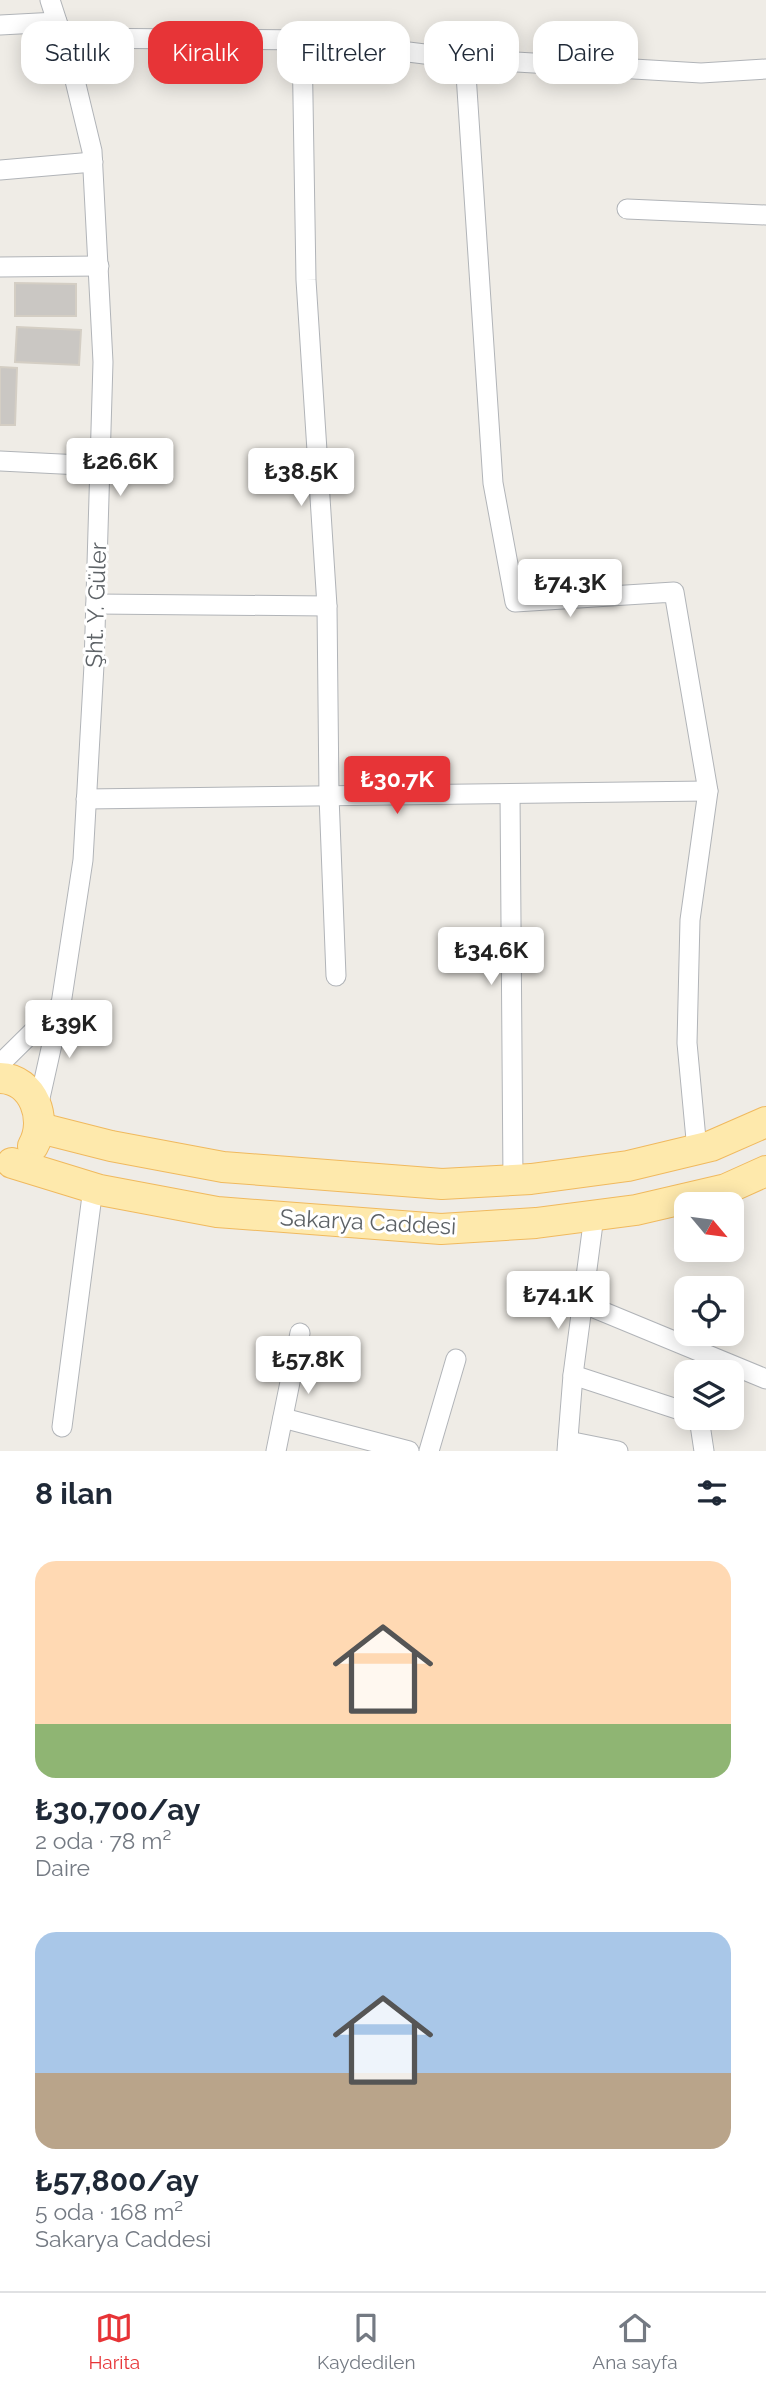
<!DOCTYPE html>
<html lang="tr">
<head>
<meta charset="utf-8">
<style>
  body { margin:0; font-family:Raleway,sans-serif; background:#f6f6f7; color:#1f2937; height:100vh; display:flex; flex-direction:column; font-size:26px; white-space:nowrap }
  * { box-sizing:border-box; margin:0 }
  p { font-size:23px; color:#747a83 }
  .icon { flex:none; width:38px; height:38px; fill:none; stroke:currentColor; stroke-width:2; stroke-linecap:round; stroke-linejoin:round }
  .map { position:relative; height:1451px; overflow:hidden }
  .drawer { display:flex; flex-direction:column; background:#fff; flex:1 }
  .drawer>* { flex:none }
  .hud { position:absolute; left:21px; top:21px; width:724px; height:63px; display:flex; gap:14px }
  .needle { width:46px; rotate:119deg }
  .tools { position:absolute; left:674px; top:1192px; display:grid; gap:14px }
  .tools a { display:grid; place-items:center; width:70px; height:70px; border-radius:14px; background:#fff; box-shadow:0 4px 18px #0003; font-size:35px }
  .price { position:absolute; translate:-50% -60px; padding:0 16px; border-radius:7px; background:#fff; color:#222; font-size:23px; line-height:46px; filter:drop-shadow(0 2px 4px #0008) }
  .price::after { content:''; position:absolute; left:50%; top:42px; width:21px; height:16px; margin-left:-10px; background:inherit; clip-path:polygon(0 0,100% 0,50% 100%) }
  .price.active { background:#e73437; color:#fff }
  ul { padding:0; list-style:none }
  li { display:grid; align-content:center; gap:14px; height:371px; padding:0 35px }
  li span { display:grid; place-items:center; height:217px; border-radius:21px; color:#555 }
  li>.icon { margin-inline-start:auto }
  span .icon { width:126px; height:126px; fill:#fffc; stroke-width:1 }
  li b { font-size:30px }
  h2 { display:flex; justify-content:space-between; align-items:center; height:84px; padding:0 35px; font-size:30px }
  .chip { padding:0 24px; border-radius:21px; background:#fff; box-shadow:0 4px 18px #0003; font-size:24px; line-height:63px }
  .chip.active { background:#e73437; color:#fff }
  .menu { display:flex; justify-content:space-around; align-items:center; height:98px; border-top:2px solid #e0e1e3; background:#fff; font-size:19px; color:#747a83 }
  .menu a { display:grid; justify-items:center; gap:4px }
  .menu .active { color:#e73437 }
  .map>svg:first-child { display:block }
  .building { fill:#cac7c3; stroke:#d4cec4; stroke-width:2 }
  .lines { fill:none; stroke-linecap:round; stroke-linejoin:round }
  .street-casing { stroke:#b1b4b8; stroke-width:21 }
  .primary-casing { stroke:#f0b95e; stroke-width:32 }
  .street { stroke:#fff; stroke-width:19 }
  .primary { stroke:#fee9ac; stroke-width:30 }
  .labels { text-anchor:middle; stroke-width:6; stroke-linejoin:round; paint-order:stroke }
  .street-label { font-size:23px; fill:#5d6266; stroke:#fff }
</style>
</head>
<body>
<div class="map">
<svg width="766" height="1451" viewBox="0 0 766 1451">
  <rect width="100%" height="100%" fill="#efece6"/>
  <g class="building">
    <path d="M15,283L76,284V316H15Z"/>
    <path d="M17,327L81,330L79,365L15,362Z"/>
    <path d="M0,367L17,368L15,425H0Z"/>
  </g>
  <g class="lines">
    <defs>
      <g id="street">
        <path d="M0,25L57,22"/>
        <path d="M62,38L311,40L465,59L701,73L766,69"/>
        <path d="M302,39L306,280L327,606L329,796L336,976"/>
        <path d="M465,59L493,483L515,602L674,592L708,791L690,920L687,1043L697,1150"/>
        <path d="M0,170L93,162"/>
        <path d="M627,209L766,215"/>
        <path d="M0,267L99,266"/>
        <path d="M0,461L101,466"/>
        <path d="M96,604L327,606"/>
        <path d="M510,794L513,1180"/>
        <path d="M86,799L708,791"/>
        <path d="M0,1064L61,1004"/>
        <path d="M38,1107L61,1004L83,860L94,665L103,362L92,151L72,68L50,0"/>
        <path d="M582,1303L766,1379"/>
        <path d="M573,1375L686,1412"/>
        <path d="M283,1418L409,1451"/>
        <path d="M699,1418L704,1451"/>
        <path d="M62,1427L93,1188"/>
        <path d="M568,1441L618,1451"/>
        <path d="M276,1451L300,1333"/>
        <path d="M429,1451L456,1359"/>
        <path d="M567,1451L573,1375L594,1216"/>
      </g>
      <g id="primary">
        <path d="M0,1078C34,1079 48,1120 33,1146"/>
        <path d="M40,1128L111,1146L223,1167L442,1184L531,1179L628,1166L711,1146L766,1122"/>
        <path d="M12,1163L100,1190L217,1212L441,1229L536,1223L636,1210L726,1189L766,1171"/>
      </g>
    </defs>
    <use href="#street" class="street-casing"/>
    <use href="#primary" class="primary-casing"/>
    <use href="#street" class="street"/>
    <use href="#primary" class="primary"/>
  </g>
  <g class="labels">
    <g class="street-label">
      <text transform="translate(96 605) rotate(-88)" y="8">Şht. Y. Güler</text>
      <text transform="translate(368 1222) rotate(3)" y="8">Sakarya Caddesi</text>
    </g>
  </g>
</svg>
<div class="tools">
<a><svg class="needle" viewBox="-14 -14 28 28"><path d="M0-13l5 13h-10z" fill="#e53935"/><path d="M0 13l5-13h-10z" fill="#747a83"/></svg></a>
<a><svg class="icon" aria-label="locate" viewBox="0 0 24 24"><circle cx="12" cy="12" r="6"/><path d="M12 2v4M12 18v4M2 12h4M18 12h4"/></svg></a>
<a><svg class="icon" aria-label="layers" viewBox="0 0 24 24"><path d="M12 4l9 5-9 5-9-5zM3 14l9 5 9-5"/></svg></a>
</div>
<b class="price" style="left:120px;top:498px">₺26.6K</b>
<b class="price" style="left:301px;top:508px">₺38.5K</b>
<b class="price" style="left:570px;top:619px">₺74.3K</b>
<b class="price active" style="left:397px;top:816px">₺30.7K</b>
<b class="price" style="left:491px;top:987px">₺34.6K</b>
<b class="price" style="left:69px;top:1060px">₺39K</b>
<b class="price" style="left:558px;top:1331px">₺74.1K</b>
<b class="price" style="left:308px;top:1396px">₺57.8K</b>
<div class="hud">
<a class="chip">Satılık</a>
<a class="chip active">Kiralık</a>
<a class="chip">Filtreler</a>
<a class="chip">Yeni</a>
<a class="chip">Daire</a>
</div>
</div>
<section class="drawer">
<h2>8 ilan<svg class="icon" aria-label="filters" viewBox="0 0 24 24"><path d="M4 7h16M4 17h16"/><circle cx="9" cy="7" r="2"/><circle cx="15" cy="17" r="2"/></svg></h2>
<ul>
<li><span style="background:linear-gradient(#ffd9b3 75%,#8fb573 0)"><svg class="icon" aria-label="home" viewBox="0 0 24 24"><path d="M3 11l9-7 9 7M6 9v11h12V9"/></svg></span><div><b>₺30,700/ay</b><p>2 oda · 78 m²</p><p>Daire</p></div></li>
<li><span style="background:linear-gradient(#a9c7e8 65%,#b9a48a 0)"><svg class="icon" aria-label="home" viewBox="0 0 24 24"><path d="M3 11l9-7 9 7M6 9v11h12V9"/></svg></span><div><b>₺57,800/ay</b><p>5 oda · 168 m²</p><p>Sakarya Caddesi</p></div></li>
</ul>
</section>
<nav class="menu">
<a class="active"><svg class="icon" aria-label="map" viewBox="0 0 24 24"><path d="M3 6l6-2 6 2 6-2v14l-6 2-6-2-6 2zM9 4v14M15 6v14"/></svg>Harita</a>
<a><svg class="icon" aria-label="saved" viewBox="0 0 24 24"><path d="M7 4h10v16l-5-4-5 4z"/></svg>Kaydedilen</a>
<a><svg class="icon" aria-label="home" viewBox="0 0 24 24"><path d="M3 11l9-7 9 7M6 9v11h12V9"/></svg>Ana sayfa</a>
</nav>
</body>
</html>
